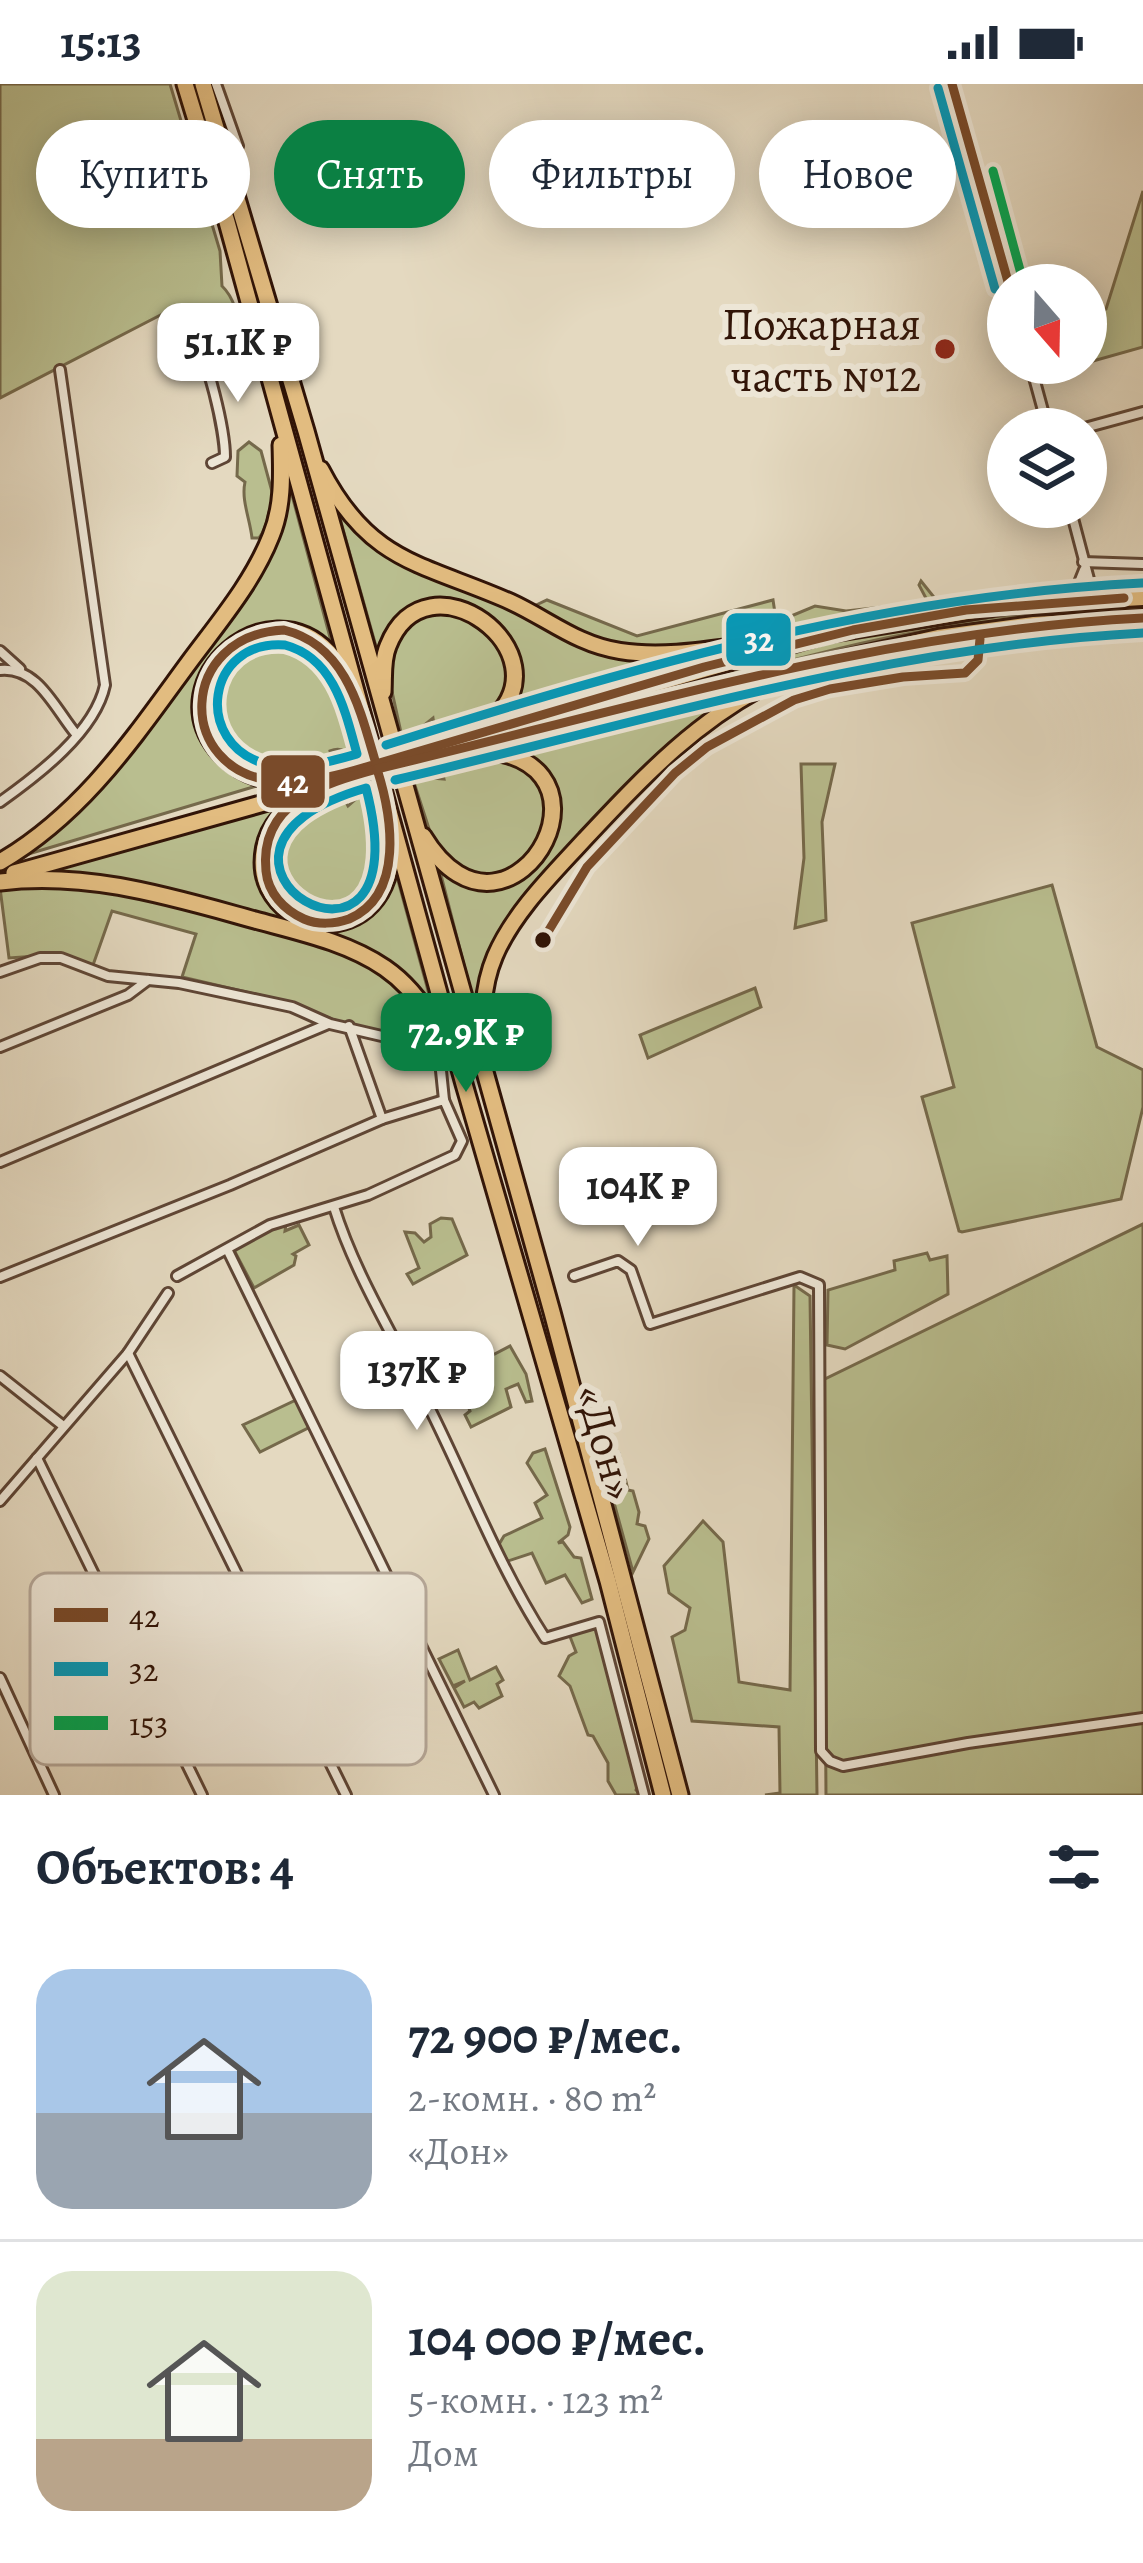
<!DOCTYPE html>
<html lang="ru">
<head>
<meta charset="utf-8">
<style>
  body { margin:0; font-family:Alegreya,serif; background:#f6f6f7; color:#1f2937; height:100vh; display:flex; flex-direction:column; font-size:45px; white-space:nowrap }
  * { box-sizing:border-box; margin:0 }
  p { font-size:39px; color:#747a83 }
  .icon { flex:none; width:66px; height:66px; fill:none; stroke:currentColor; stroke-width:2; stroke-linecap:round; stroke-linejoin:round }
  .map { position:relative; height:1711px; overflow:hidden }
  .sheet { display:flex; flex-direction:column; background:#fff; flex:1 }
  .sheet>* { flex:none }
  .hud { position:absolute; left:36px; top:36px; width:1071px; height:108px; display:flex; gap:24px }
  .needle { width:78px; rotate:160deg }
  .fabs { position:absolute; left:987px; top:180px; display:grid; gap:24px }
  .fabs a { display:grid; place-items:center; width:120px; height:120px; border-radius:50%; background:#fff; box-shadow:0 6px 30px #0003; font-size:60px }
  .price { position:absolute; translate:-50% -102px; padding:0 27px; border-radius:24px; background:#fff; color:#222; font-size:39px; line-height:78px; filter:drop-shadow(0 3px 6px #0008) }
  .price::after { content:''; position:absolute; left:50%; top:72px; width:36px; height:27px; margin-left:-18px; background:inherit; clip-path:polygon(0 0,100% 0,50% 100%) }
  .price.on { background:#0b8043; color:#fff }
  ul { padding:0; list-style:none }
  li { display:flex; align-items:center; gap:36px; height:300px; padding:0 36px }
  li+li { border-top:3px solid #e0e1e3 }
  li span { display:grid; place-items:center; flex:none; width:336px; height:240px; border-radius:36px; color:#555 }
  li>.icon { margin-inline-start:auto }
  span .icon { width:144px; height:144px; fill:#fffc; stroke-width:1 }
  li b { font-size:51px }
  h2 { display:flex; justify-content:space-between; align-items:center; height:144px; padding:0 36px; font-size:51px }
  .chip { padding:0 42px; border-radius:54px; background:#fff; box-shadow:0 6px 30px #0003; font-size:42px; line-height:108px }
  .chip.on { background:#0b8043; color:#fff }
  .status { display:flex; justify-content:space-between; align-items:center; height:84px; padding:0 60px; background:#fff; direction:ltr }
  .status svg { height:33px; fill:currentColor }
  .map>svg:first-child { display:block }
  .green { fill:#b9be8f; stroke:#75694b; stroke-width:3 }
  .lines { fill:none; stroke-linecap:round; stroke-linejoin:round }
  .street-casing { stroke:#5e4535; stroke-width:14 }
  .primary-casing { stroke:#311407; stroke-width:20 }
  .highway-casing { stroke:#311407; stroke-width:21 }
  .street { stroke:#ede6d6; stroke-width:8 }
  .primary { stroke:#e2bc80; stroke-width:14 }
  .highway { stroke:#e2bc80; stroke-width:15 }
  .highway-bridge-casing { stroke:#311407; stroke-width:21; stroke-linecap:butt }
  .highway-bridge { stroke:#e2bc80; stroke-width:15 }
  .bus-1-casing { stroke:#ede6d6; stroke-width:18 }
  .bus-2-casing { stroke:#ede6d6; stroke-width:18 }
  .bus-3-casing { stroke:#ede6d6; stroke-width:18 }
  .bus-1 { stroke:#7a4b2a; stroke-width:9 }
  .bus-2 { stroke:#059aba; stroke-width:9 }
  .bus-3 { stroke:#00a651; stroke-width:9 }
  .poi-dot { fill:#8f2418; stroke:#ede6d6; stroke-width:4.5 }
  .bus-dot { fill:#311407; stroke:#ede6d6; stroke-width:4.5 }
  .labels { text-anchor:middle; stroke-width:12; stroke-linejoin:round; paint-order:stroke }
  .poi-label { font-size:45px; fill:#311407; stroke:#ede6d6; text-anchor:end }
  .street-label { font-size:45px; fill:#311407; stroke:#ede6d6 }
  .key { fill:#ede6d6; stroke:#b5a798; stroke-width:3 }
  .key-label { font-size:33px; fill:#311407 }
  .line-badge { stroke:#ede6d6; stroke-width:4.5 }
  .badge-label { font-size:33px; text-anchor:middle; font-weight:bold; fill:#fff }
</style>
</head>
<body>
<div class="status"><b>15:13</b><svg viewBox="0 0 49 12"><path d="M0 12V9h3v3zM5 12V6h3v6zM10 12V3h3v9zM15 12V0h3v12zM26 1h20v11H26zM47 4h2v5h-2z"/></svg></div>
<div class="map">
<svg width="1143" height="1711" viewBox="0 0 1143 1711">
  <rect width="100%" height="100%" fill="#e4d9c0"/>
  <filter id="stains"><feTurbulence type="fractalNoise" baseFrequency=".00167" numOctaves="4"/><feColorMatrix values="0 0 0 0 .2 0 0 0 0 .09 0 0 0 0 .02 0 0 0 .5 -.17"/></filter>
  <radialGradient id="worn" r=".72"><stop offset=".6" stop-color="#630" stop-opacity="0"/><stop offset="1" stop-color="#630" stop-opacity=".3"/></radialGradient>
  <g class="green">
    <path d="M0,0H170L220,167L222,202C243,222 237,257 249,283L244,287L227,239L215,224L185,237L178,222L0,314Z"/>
    <path d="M1143,107V263L1086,279V236L1106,225Z"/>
    <path d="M249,358L261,367L274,415C266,429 270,440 259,454H252C250,435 241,416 245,398L237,392L238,367Z"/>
    <path d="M289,400L362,673L352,676C347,666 340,663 330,667L333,680L277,692L263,700L25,771L101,704L232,525Z"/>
    <path d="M337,424L364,454L394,477L482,511L595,567L746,565L494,641L482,633L436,654L433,634L418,646L416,658L404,662L389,594L379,573Z"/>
    <path d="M921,497L937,517L953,519C859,530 674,586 589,554C570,547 551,533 532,523L547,516L637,552L773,516L775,529L784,535L815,522L846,527L928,518L919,501Z"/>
    <path d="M1143,523V526C1057,529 970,537 886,554C792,573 701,604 606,620L840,555L996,533Z"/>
    <path d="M756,602L731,614L519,823L477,932L439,783L445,775L432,754L408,680L420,677L432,694L444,695L440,677C456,673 480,676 495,669C573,631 671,624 756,602Z"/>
    <path d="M801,680H835L822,738L826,836L795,844L804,774Z"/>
    <path d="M362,692C381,717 387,756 387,786L396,789L432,921L437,960L340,938L285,917L182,893L196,850L112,827L92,884L64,870L9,874L0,804L31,791L279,718L310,717L339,706L348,722L357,714V694Z"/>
    <path d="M1052,801L1097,963L1143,986V1023L1121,1115L962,1148L959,1147L922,1013L954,1003L912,839Z"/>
    <path d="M755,904L761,923L648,974L640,951Z"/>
    <path d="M441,1134L452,1135L467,1171L413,1200L407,1190L419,1184L405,1148L415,1149L424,1158L431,1153L430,1140Z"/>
    <path d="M286,1140L285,1147L299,1141L309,1161L293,1170L296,1172L294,1181L254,1204L234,1166L271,1144Z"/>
    <path d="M1143,1140V1711H826L823,1296Z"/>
    <path d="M927,1169L930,1176L947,1172L948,1210L845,1265L827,1261L828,1206L895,1186L894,1177Z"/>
    <path d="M794,1201L810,1212L817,1711H765L780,1709L779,1643L692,1637L672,1553L685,1546L690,1524L669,1509L664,1482L703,1437L723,1458L739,1598L790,1606Z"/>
    <path d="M462,1256L487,1274L510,1262L526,1290L532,1317L526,1318L518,1300L506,1305L511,1323L471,1343L465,1331L470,1327L468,1322L486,1313L455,1263Z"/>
    <path d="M296,1316L310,1343L260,1368L243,1341Z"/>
    <path d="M593,1342L619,1369L628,1406L633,1407L639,1428L637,1440L645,1442L649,1455L633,1488Z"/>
    <path d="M545,1365L570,1443L568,1451L558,1459L563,1458L574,1473L581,1474L592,1515L582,1519L565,1491L546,1499L532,1469L508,1477L498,1462L504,1452L542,1434L535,1419L547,1411L527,1379L533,1369Z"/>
    <path d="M591,1542L597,1544L638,1701L636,1706L641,1711H616L608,1697V1679L593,1652L588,1651L570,1602L559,1592L569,1572L576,1568L569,1550Z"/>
    <path d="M458,1566L470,1596L496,1583L503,1596L497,1600L502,1612L479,1624L474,1618L464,1623L454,1604L465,1597L453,1602L439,1575Z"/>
  </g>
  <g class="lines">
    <defs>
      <g id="street">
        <path d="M216,0L238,62"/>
        <path d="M952,0L1009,201"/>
        <path d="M191,254C208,267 225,349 225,373L212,379"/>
        <path d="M1030,279L1048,345"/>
        <path d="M1081,345L1143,328"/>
        <path d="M1070,423L1090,499L1114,512"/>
        <path d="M1083,478L1143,480"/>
        <path d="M1061,514L1078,501L1084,486"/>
        <path d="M0,567L20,585"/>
        <path d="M0,586C38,582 55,625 76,650"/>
        <path d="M0,718C38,691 95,648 105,601L60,286"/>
        <path d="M0,888L40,874H61L108,892L179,899L292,923L330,940L429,963L440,977L444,1016"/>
        <path d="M349,942L382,1035"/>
        <path d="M0,963L128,911L148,896"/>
        <path d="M0,1078L328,940"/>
        <path d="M334,1123C355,1191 398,1259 429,1323C468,1401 498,1481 545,1554L599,1538L644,1711"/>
        <path d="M228,1167L494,1711"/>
        <path d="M574,1192L618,1177L631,1186L650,1240L800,1193L819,1201L821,1667L830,1677L843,1682L968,1659L1143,1634"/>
        <path d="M0,1193L230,1101L382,1035L444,1016L462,1057L455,1071L368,1111L270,1141L177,1192"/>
        <path d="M128,1269L346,1711"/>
        <path d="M0,1292L62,1341"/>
        <path d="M37,1374L202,1711"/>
        <path d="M0,1417L128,1269L168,1209"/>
        <path d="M0,1594L54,1711"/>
      </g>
      <g id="primary">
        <path d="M321,385C370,480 423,479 511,518C548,535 578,561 620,567C671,575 725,562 776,557"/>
        <path d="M972,556L1143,544"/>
        <path d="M540,643L938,553L1034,540L1143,534"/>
        <path d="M474,652L829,550L1005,522L1143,514"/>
        <path d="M336,690C315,694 293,700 271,697C248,693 231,683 216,665C160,595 267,502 329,568C339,579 345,594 352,608"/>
        <path d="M312,710C289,721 269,738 264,764C247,853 397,881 392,752"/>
        <path d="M485,972C482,938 481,905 495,872C514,828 552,791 584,756C644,692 700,632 781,594"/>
      </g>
      <g id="highway">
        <path d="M185,0L227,138L464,1000L608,1497L663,1711"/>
        <path d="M203,0L306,347L552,1228L680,1711"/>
        <path d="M383,608C384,593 382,576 388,562C426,464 569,569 492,636C478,648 458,653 442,660"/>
        <path d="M423,752C512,899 650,648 449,667"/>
        <path d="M0,778C84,729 134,653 190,577C219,538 253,498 271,452C283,423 282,392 281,361"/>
        <path d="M14,789L339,698"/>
        <path d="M0,798C88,787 171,813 255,836C299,848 347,858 385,884C414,904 432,932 446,964"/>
      </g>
    </defs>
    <use href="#street" class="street-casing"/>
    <use href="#primary" class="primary-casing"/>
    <use href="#highway" class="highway-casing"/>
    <use href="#street" class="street"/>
    <use href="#primary" class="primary"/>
    <use href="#highway" class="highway"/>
    <defs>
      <path id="highway-bridge" d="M336,690L434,662"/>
    </defs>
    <use href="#highway-bridge" class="highway-bridge-casing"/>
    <use href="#highway-bridge" class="highway-bridge"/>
    <defs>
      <g id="bus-1">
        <path d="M952,0L1009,201"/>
        <path d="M284,546C346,561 360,625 376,680C344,690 309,700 275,697C174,687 178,551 284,546Z"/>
        <path d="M376,680L704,583L853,546L966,526L1124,514"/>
        <path d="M377,685C392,732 405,811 349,835C335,840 318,841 304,835C284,826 268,809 266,787C259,718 323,700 377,685Z"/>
        <path d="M377,685C629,625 883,547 1143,534"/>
        <path d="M543,856L587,783L675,689L707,663L794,616L830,605L903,593L965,589L978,576L980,555"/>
      </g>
      <g id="bus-2">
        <path d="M938,4L995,205"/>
        <path d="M285,561C334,574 345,626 357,670C329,678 295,688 266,680C192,660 206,555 285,561Z"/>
        <path d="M386,661C635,582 880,512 1142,499"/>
        <path d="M395,696C642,638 889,562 1143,549"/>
        <path d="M366,704C428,940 141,769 366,704Z"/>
      </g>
      <path id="bus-3" d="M993,87L1023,197"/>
    </defs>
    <use href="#bus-1" class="bus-1-casing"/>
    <use href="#bus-2" class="bus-2-casing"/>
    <use href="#bus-3" class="bus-3-casing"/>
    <use href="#bus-1" class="bus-1"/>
    <use href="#bus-2" class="bus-2"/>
    <use href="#bus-3" class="bus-3"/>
  </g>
  <circle class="poi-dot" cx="945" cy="265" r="12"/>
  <circle class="bus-dot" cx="543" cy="856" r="10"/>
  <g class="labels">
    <g class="poi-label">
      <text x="921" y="255">Пожарная<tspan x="921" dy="52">часть №12</tspan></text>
    </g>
    <g class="street-label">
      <text transform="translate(607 1358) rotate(74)" y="16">«Дон»</text>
    </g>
  </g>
  <rect x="30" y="1489" width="396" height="192" rx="18" class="key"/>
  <rect x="54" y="1524" width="54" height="14" fill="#7a4b2a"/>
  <rect x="54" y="1578" width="54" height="14" fill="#059aba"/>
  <rect x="54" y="1632" width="54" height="14" fill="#00a651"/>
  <g class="key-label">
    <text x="129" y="1543">42</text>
    <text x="129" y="1597">32</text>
    <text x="129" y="1651">153</text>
  </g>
  <g class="line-badge">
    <rect x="724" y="527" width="69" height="57" rx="12" fill="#059aba"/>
    <rect x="259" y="669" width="68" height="57" rx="12" fill="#7a4b2a"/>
  </g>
  <g class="badge-label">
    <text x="759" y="567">32</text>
    <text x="293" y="709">42</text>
  </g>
  <rect width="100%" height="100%" filter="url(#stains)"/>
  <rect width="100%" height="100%" fill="url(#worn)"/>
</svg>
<div class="fabs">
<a><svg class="needle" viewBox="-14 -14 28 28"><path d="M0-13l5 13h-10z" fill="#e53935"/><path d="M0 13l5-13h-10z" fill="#747a83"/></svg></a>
<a><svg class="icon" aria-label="layers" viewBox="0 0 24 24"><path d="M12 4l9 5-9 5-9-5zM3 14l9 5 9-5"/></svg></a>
</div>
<b class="price" style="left:238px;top:321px">51.1K ₽</b>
<b class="price on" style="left:466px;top:1011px">72.9K ₽</b>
<b class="price" style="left:638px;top:1165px">104K ₽</b>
<b class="price" style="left:417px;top:1349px">137K ₽</b>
<div class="hud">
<a class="chip">Купить</a>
<a class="chip on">Снять</a>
<a class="chip">Фильтры</a>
<a class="chip">Новое</a>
</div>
</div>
<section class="sheet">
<h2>Объектов: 4<svg class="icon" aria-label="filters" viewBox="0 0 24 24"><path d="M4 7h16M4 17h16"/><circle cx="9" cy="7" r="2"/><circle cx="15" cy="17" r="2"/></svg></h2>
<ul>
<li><span style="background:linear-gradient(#a9c7e8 60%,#9aa5b1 0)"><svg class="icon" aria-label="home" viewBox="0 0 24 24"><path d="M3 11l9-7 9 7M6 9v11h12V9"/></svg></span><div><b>72 900 ₽/мес.</b><p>2-комн. · 80 m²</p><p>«Дон»</p></div></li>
<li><span style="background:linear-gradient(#dfe7d0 70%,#b9a48a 0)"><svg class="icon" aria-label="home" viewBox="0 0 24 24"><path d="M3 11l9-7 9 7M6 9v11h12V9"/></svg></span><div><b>104 000 ₽/мес.</b><p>5-комн. · 123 m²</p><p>Дом</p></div></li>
</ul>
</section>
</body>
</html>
